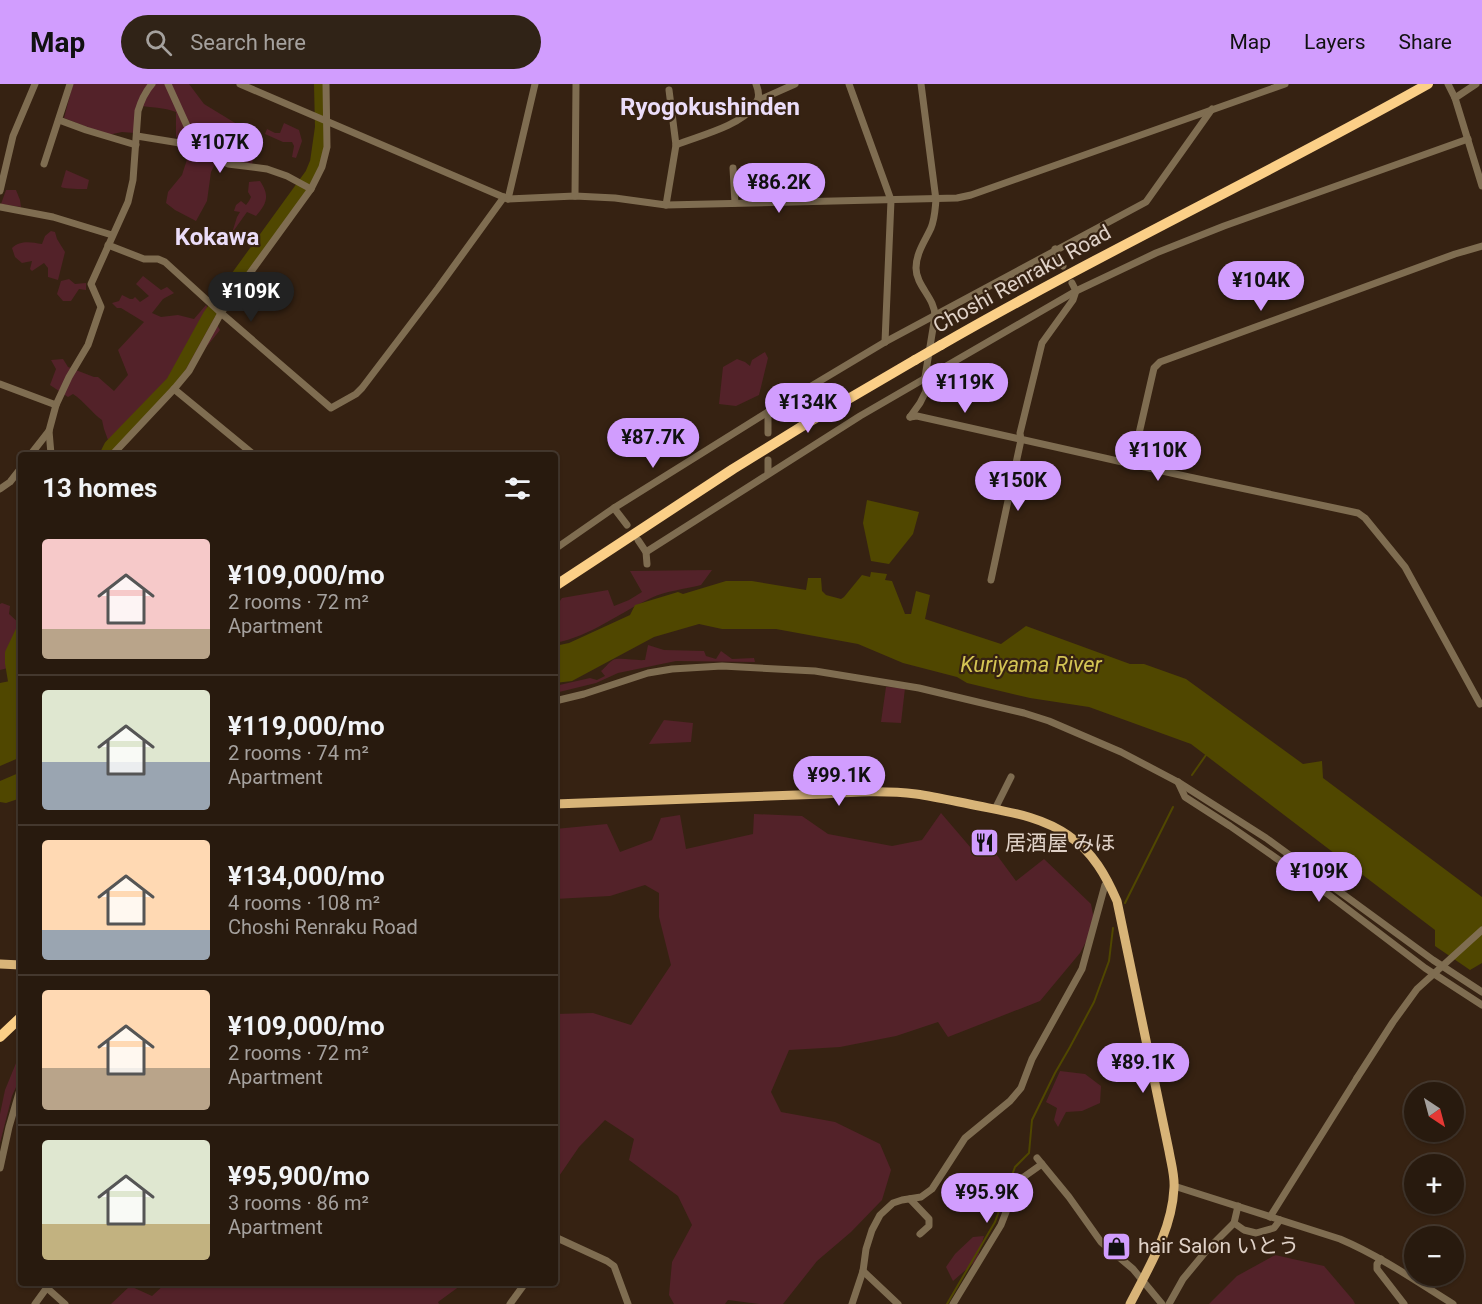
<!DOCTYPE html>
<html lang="en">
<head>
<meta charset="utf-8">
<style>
  body { margin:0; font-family:Roboto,"Noto Sans JP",sans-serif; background:#302317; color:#f1f3f6; height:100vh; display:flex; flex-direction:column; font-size:22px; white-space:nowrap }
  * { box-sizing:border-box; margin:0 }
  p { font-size:20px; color:#a5a19e }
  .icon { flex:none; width:33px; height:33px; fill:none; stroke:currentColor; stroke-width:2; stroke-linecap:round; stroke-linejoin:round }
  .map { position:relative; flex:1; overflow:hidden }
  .details { position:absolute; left:18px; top:368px; width:540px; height:834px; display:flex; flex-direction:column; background:#281a0e; border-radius:6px; box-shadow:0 2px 4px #0004,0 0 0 2px #44382e }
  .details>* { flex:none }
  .needle { width:39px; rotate:144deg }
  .fabs { position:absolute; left:1404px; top:998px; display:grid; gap:12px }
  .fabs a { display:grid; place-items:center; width:60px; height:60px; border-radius:50%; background:#281a0e; box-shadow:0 2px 4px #0004,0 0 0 2px #44382e; font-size:30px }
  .price { position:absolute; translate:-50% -51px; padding:0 14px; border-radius:21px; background:#d19dfe; color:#111; font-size:20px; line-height:39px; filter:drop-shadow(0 2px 3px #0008) }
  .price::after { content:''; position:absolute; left:50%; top:36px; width:18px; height:14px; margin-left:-9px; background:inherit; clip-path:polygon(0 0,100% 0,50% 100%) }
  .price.current { background:#222; color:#fff }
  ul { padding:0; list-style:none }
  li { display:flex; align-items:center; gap:18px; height:150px; padding:0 24px }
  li+li { border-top:2px solid #44382e }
  li span { display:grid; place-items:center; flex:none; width:168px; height:120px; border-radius:6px; color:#555 }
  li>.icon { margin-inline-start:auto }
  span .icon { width:72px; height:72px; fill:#fffc; stroke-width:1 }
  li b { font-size:26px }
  h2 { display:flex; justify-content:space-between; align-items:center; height:72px; padding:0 24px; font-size:26px }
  header { display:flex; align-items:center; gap:36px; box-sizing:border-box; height:84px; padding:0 30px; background:#d19dfe; color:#111 }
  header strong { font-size:28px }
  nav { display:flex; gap:33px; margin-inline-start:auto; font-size:21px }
  .search { width:420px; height:54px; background:#302317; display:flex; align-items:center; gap:15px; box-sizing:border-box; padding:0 21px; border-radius:33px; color:#a5a19e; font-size:22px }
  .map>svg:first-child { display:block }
  .green { fill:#532229 }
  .water { fill:#504700 }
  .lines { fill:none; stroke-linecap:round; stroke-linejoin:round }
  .stream { stroke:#504700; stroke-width:2 }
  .river { stroke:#504700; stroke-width:12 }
  .minor { stroke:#7f6d51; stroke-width:7 }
  .major { stroke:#d8b478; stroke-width:9 }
  .highway { stroke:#fbcf87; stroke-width:10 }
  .minor-bridge { stroke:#7f6d51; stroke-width:7 }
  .highway-bridge { stroke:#fbcf87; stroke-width:10 }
  .labels { text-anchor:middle; stroke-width:4.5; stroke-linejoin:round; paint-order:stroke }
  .street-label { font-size:21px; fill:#e0d2c8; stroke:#362212 }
  .poi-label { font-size:21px; fill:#e0d2c8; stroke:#362212; text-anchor:start }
  .water-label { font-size:22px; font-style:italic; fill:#d4c454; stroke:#362212 }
  .quarter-label { font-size:24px; font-weight:bold; fill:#ebddf9; stroke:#362212 }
</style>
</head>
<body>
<header>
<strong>Map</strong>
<div class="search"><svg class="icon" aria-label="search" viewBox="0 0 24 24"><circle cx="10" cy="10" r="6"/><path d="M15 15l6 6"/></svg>Search here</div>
<nav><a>Map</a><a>Layers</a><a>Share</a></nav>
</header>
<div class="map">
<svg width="1482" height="1220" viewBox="0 0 1482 1220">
  <rect width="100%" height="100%" fill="#362212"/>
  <g class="green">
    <path d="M73,0H189L204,20L245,45L256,63L251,85L216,78L211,88L207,117L196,137L175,126L166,119L168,108L182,91L191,63V59L176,53V28C164,23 151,24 137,21L135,49L122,48L108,51L64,34Z"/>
    <path d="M284,39L299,46L302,57L296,74L292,73L294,62L292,58H283L265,50L267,45L275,49H280Z"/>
    <path d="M66,86L89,96L87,105C80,105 66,105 61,103Z"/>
    <path d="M260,97C270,112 267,119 256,132L247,128L232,149L237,133L240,128L234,127L236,121L241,117L246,121L249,117L251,113L248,108L249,98Z"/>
    <path d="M6,106H16L20,116L21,123L1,120Z"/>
    <path d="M51,147L55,148L57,155L65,168L58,196L48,193V184L44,179L32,187L30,185L32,177L22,179L15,173L12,164C20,156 31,158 42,160L45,152Z"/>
    <path d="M143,192L161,206L167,203L174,209L163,215L152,229L161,233L178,231L194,235L206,221L220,246L174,303L128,342L108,356L104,345L102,336C91,328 85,318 73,310L68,313L50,301L56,285L51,276L63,275L68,283L94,293H98L114,307L128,291L118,266L144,238L121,224H117L112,219L119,217L122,211L130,215H133L135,213L140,218L149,212L136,200Z"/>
    <path d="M69,195L75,200L86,199V206L79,205L71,217H63L57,210L61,197Z"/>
    <path d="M765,268L768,274L759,311L736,322L719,320L723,283L737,275L745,278L750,282L752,276Z"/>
    <path d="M712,486L701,501C685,505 666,507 651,514C619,529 591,552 555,559V524L562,514L608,506L614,522L629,516L642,508L630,487Z"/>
    <path d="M2,519L10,522L9,530L20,540L10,566L8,584L0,586V520Z"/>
    <path d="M648,561L664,566L704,567L706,572L716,575L721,567L732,575L754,574L755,578L676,577L618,589L596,599L555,609V602L590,594L597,596L605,592L601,587C605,584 609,578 613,576C620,573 636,577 645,576Z"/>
    <path d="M886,603L905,604L901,639L881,638Z"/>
    <path d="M664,636L693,639L691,658L649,660Z"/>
    <path d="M941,729L971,764L991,763L1016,797L1044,775L1091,820L1095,841L1080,869L1040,917L948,953L938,938L896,952L840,963L789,966L771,1008L781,1028L835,1038L880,1060L891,1086L882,1116L851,1148L817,1177L783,1220H759L728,1216L725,1220H674L669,1211L672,1178L692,1141L678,1112L629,1076L634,1055L605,1036L579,1063L555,1098V930L593,929L631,941L671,881L659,833V809L645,801L610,812L555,815V745L607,740L620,768L652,756L661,734L680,731L686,765L753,750L754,730L802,732L828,750L892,762L922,756Z"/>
    <path d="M21,967V992L12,1012L0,1059V1030L5,1006Z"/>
    <path d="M1060,987L1085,990L1101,1002L1100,1019L1082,1027L1066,1028L1058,1043L1054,1036L1057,1024L1046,1018Z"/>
    <path d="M984,1152L977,1176L953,1197L946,1183L955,1170L973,1153Z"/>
    <path d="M1275,1171L1324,1182L1353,1216L1355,1220H1209L1237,1192Z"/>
    <path d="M184,1199L195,1200L196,1198L464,1199L438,1218L439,1220H111L130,1202L152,1212L166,1199Z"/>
  </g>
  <g class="water">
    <path d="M867,416L919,428L913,450L889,480L871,477L863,439Z"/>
    <path d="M871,488L887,490L885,496L892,497L905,530H911L916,507L930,511L925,535L1001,560L1026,542L1130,580H1144L1186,595L1303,680L1322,677L1323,694L1482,813V879L1470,886L1435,862V846L1191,660L1089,623L1030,614L967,599L957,593L903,579L858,560L776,545H722L699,540L654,553L572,597L555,599V562L569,559L630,531L635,521L678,508L683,510L726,497H752L806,506L808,494H821L822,507L826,511L841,515L844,513L862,491L870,493Z"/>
    <path d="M17,591L19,596H21V673L0,682V599L10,597V592Z"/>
    <path d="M21,688V714L6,719L0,718V697Z"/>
  </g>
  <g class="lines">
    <g class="stream">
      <path d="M1192,691L1206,671"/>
      <path d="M1125,819L1173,723"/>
      <path d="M947,1220L995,1138L1015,1083L1029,1069L1032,1036L1055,989L1070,963L1094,918L1109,877L1113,844"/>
    </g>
    <g class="river">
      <path d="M106,370L110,362L172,298L209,231L311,90L316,78L321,43L320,0"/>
      <path d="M21,548L11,569V579L21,639"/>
    </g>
    <g class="minor">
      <path d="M168,0L187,42"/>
      <path d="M240,0L508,115L575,112L615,114L666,121L957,114L971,111L1285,0"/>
      <path d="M849,0L891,116L885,258"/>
      <path d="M1448,0L1455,14L1482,102"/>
      <path d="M1455,14L1476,0"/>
      <path d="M757,17L795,0"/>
      <path d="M59,36L86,46L136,61"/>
      <path d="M137,52L192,61L228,80L267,85L287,92L311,105"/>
      <path d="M676,61C701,51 737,43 754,23C760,16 759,7 756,0"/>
      <path d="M44,80L70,0"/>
      <path d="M733,84L735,119"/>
      <path d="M0,107L13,52L35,0"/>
      <path d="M575,112L576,0"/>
      <path d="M508,115L535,0"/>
      <path d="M666,121L676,61L669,6"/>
      <path d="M0,123L53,133L112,151"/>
      <path d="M108,161L144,175H158L165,178L221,229L331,324L356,310L362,304L438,204L504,113"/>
      <path d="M1055,165L1063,182"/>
      <path d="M0,300L56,321"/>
      <path d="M174,305L253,370"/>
      <path d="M768,328V349"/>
      <path d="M910,333L917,332L1189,393L1358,429L1365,434L1405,483L1480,620"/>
      <path d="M910,333L920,319L926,307L925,293L935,232C935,214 916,202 916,184C916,169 925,157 931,144C935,134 935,125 936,116L921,0"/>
      <path d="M31,370L49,347"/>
      <path d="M51,370L49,347L56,321L69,293L88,261L101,223L91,200L128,118L133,96L138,27C141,17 145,8 152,0"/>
      <path d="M113,370L174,305L189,287L221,229L311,105L322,83L327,63L326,0"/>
      <path d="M768,376V389"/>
      <path d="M1132,380L1154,284L1160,278L1455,170L1482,162"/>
      <path d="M0,405L10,398L21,384"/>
      <path d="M614,424L627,441"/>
      <path d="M638,456L646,468L647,480"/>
      <path d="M555,465L614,424L768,328L885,258L1146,118L1212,25"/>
      <path d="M646,468L860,332L1076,207L1156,169L1224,142L1468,55"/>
      <path d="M991,496L1021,356L1020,349L1042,259L1073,216L1076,207L1072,199"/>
      <path d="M555,617L584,610L648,589L672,585L722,582L815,587L919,604L1024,629L1049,637L1121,668L1178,698L1266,754L1433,876L1482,908"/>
      <path d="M1178,698L1185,713L1230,742L1329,811L1425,884L1482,921"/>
      <path d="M995,725L1011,693"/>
      <path d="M1037,1074L1069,1113L1101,1158L1133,1185L1162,1220"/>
      <path d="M0,1084L9,1043L21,1002"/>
      <path d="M1174,1102L1340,1155C1380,1172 1416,1197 1453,1220"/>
      <path d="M910,1115L929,1135V1142L920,1150"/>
      <path d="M1238,1122L1234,1139L1244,1146L1256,1149L1274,1144L1280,1136"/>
      <path d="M1270,1133L1357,994"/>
      <path d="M555,1153L607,1177L614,1182L628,1220"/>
      <path d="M1381,1175L1377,1180V1185L1404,1220"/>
      <path d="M863,1187L898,1220"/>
      <path d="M47,1204L65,1220"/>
      <path d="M35,1220L51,1198"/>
      <path d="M510,1220L526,1198"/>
      <path d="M852,1220L863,1187L866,1165L872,1146L880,1131L893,1119L902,1116L921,1113L932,1105L965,1054L1010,1017L1021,1004L1032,975L1082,885L1105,801L1108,797"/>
      <path d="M953,1220L1001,1141L1018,1097L1042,1080"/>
      <path d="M1169,1220L1183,1195L1207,1166L1234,1139"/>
    </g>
    <g class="major">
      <path d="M555,720L824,710C854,708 885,706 916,710C937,713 958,718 979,722C1009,728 1043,733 1069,752C1093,768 1106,792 1117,817L1169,1067C1171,1079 1175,1092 1174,1104C1172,1146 1149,1183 1130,1220"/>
      <path d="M0,880L21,881"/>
    </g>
    <g class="highway">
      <path d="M941,261C1101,169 1268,90 1428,0"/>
      <path d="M555,502L733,385L809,338L915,276"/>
      <path d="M0,953L21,933"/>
    </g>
    <path class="minor-bridge" d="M1357,994L1393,938L1417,905L1482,846"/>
    <path class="highway-bridge" d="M915,276L941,261"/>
  </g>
  <defs>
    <symbol id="restaurant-square" viewBox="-11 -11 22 22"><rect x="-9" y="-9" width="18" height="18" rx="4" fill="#d19dfe" stroke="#362212"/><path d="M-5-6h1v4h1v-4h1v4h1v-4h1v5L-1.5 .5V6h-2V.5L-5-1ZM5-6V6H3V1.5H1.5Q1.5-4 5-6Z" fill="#111"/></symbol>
    <symbol id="shop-square" viewBox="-11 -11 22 22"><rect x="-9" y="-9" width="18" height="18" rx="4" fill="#d19dfe" stroke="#362212"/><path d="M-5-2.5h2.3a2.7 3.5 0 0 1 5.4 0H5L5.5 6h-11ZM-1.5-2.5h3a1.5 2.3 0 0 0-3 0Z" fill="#111"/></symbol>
  </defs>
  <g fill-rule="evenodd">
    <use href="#restaurant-square" x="968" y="742" width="33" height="33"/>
    <use href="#shop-square" x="1100" y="1146" width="33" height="33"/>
  </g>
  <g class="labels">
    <g class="street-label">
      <text transform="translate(1022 195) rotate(-29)" y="7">Choshi Renraku Road</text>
    </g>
    <g class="poi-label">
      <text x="1005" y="766">居酒屋 みほ</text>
      <text x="1138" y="1169">hair Salon いとう</text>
    </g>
    <g class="water-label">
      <text x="1031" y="588">Kuriyama River</text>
    </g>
    <g class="quarter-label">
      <text x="710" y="31">Ryogokushinden</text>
      <text x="217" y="161">Kokawa</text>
    </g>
  </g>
</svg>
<div class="fabs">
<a><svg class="needle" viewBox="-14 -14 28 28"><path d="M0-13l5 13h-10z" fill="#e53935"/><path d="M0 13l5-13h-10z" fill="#a5a19e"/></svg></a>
<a>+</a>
<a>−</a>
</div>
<b class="price" style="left:220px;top:90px">¥107K</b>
<b class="price" style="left:779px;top:130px">¥86.2K</b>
<b class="price" style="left:1261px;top:228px">¥104K</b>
<b class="price current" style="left:251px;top:239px">¥109K</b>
<b class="price" style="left:965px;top:330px">¥119K</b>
<b class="price" style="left:808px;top:350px">¥134K</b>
<b class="price" style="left:653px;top:385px">¥87.7K</b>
<b class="price" style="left:1158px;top:398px">¥110K</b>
<b class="price" style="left:1018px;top:428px">¥150K</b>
<b class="price" style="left:839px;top:723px">¥99.1K</b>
<b class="price" style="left:1319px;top:819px">¥109K</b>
<b class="price" style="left:1143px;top:1010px">¥89.1K</b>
<b class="price" style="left:987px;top:1140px">¥95.9K</b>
<section class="details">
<h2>13 homes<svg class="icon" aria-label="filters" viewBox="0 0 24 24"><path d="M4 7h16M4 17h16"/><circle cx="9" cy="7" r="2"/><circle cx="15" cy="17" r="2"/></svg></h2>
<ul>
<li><span style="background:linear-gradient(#f6c9c9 75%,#b9a48a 0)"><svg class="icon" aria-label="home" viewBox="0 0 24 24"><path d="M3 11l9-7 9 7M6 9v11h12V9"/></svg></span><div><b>¥109,000/mo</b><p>2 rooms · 72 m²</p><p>Apartment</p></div></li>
<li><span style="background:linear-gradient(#dfe7d0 60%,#9aa5b1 0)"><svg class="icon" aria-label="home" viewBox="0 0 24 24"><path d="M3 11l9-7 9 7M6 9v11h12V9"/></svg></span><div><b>¥119,000/mo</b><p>2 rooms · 74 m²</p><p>Apartment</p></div></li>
<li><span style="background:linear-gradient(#ffd9b3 75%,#9aa5b1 0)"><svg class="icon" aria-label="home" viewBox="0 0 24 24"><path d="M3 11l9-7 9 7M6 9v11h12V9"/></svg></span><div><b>¥134,000/mo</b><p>4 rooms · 108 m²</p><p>Choshi Renraku Road</p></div></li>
<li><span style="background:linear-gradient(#ffd9b3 65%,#b9a48a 0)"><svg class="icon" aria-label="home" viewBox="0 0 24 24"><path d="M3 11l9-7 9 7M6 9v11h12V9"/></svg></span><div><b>¥109,000/mo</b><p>2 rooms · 72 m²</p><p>Apartment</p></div></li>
<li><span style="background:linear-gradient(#dfe7d0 70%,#c2b280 0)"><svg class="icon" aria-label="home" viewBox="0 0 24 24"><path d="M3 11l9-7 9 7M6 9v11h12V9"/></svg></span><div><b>¥95,900/mo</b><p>3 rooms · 86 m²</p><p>Apartment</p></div></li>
</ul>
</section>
</div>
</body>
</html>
